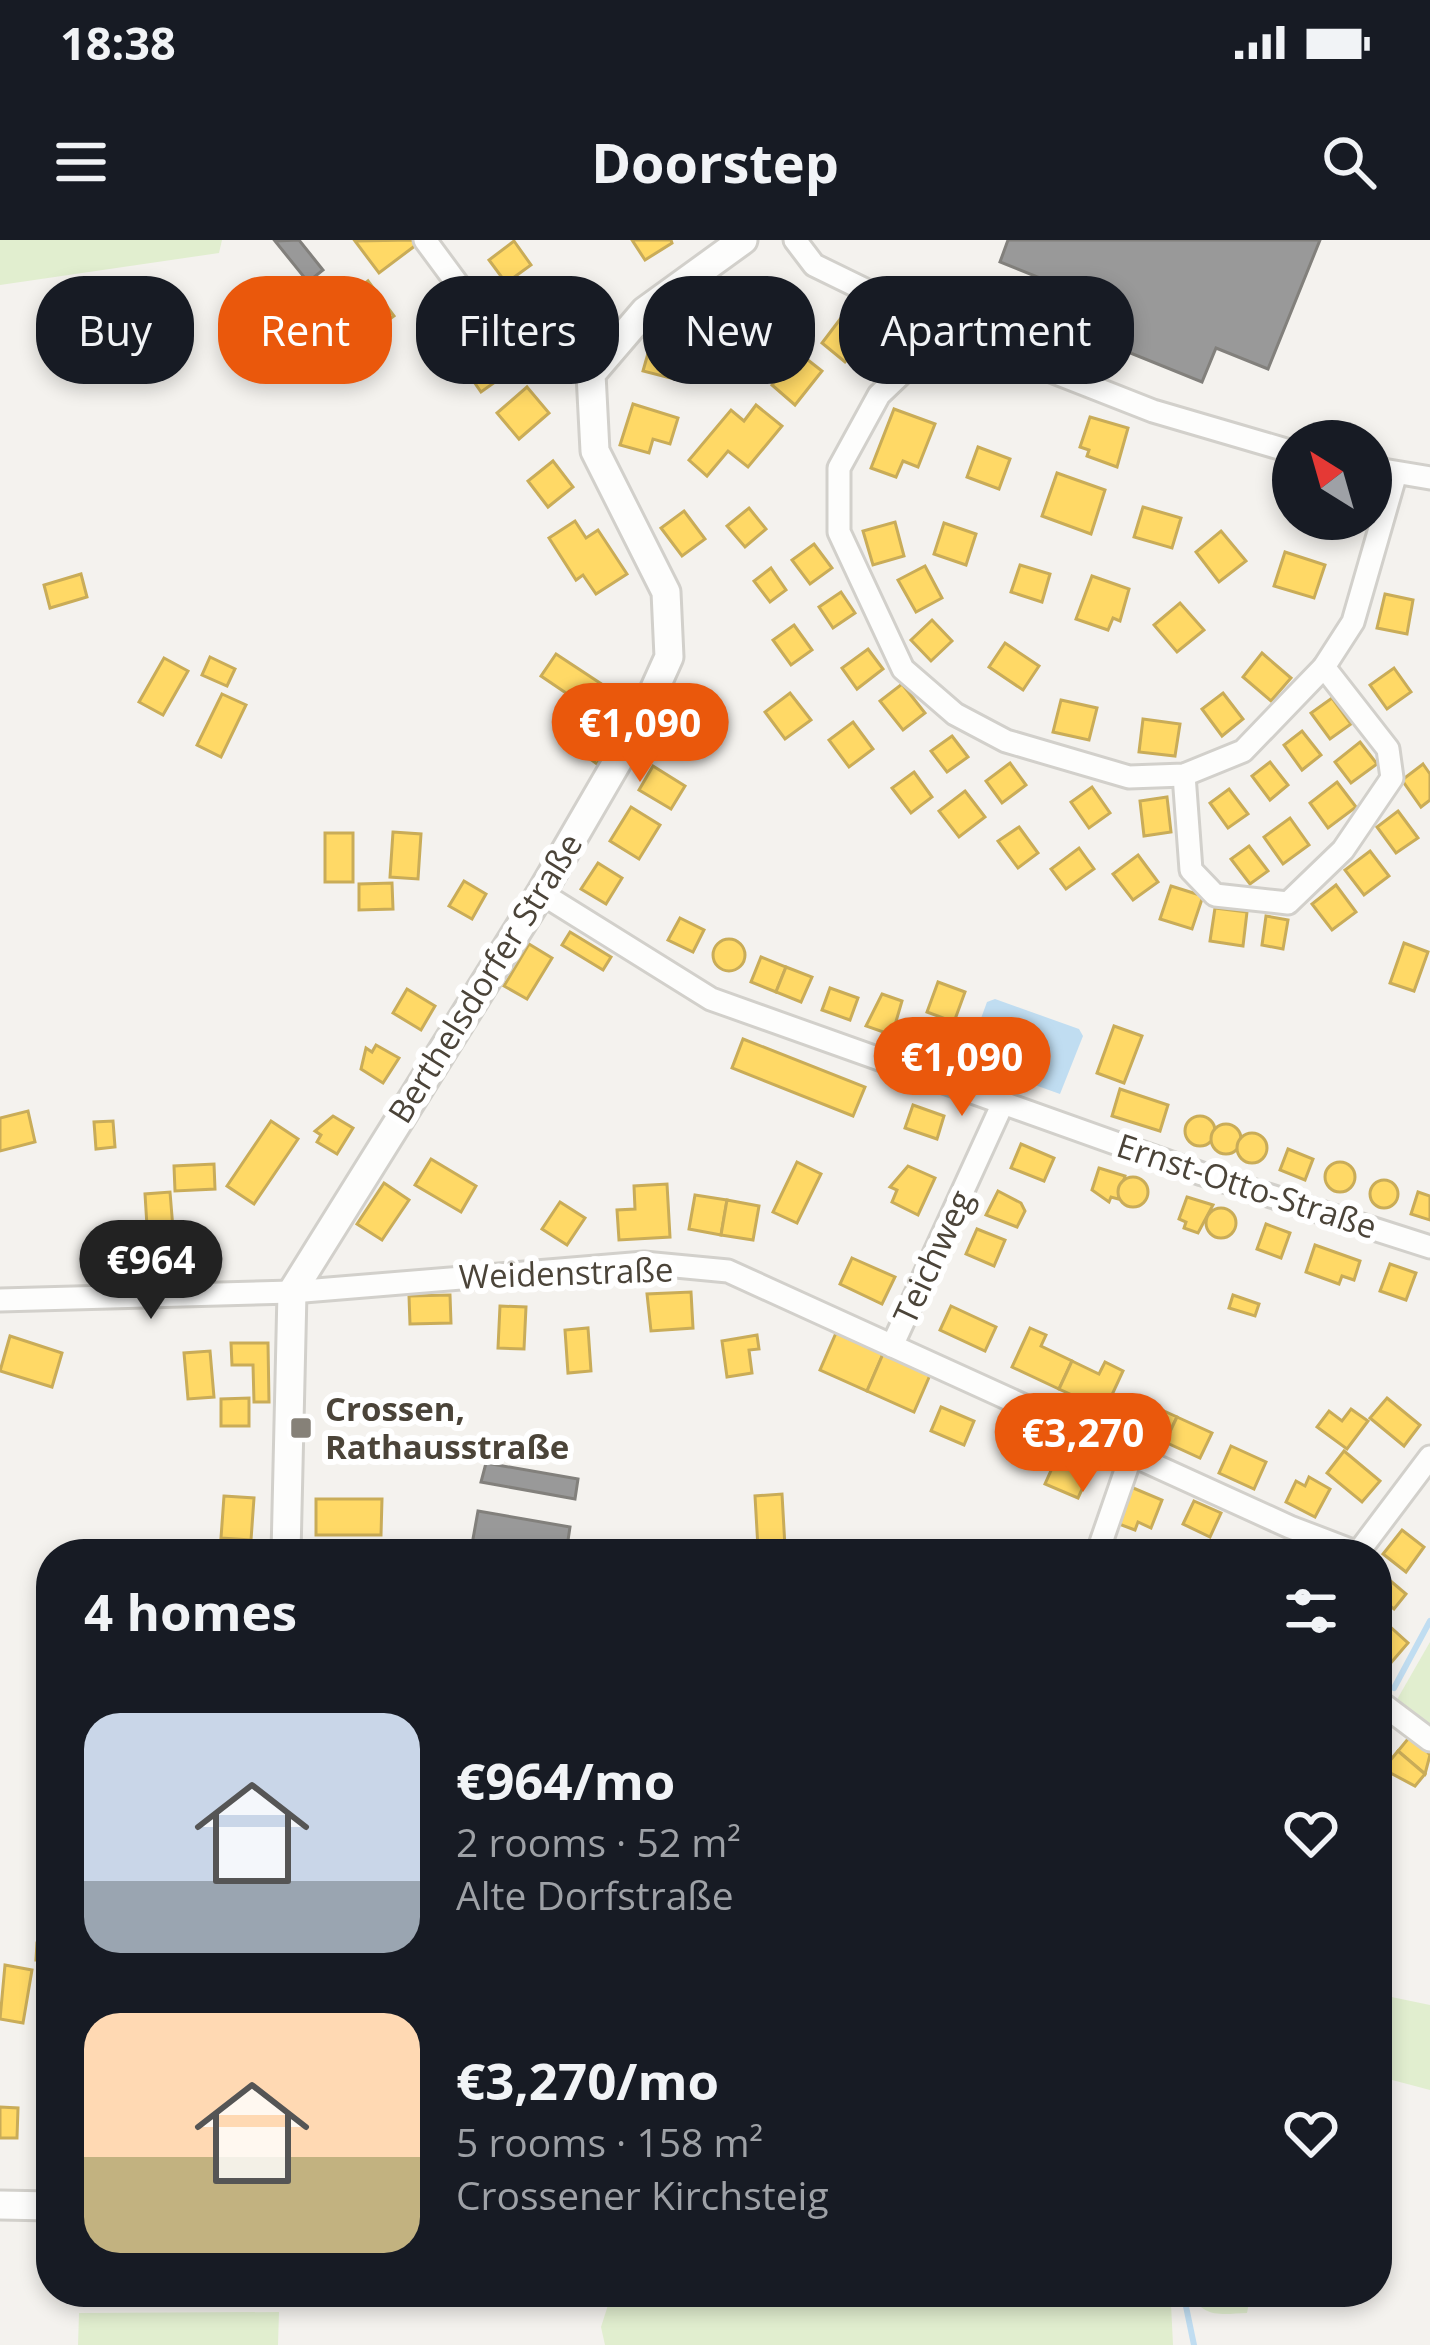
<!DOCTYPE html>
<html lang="en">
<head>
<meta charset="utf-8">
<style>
  body { margin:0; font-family:"Open Sans",sans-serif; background:#242831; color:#f1f3f6; height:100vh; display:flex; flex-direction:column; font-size:45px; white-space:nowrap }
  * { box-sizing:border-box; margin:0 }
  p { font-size:39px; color:#9ea1a6 }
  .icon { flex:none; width:66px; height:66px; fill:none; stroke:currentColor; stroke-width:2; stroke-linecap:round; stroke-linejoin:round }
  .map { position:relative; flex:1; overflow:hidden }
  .panel { position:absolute; left:36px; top:1299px; width:1356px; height:768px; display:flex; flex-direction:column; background:#171b24; border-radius:48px; box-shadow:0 6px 18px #0003 }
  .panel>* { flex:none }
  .banner { position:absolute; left:36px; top:36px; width:1359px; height:108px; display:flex; gap:24px }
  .needle { width:78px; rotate:323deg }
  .tools { position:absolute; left:1272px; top:180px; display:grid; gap:24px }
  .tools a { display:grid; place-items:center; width:120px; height:120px; border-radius:50%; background:#171b24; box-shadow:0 6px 18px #0003; font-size:60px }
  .price { position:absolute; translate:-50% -102px; padding:0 27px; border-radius:42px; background:#ea580c; color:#fff; font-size:39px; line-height:78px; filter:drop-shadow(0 3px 6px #0008) }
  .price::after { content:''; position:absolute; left:50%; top:72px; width:36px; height:27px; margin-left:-18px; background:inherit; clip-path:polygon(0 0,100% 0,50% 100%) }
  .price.selected { background:#222; color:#fff }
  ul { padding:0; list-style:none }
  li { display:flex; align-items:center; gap:36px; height:300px; padding:0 48px }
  li span { display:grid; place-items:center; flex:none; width:336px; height:240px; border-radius:36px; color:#555 }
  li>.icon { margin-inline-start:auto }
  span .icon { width:144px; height:144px; fill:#fffc; stroke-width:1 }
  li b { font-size:51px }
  h2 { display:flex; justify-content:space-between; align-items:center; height:144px; padding:0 48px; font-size:51px }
  .pill { padding:0 42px; border-radius:48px; background:#171b24; box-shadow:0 6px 18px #0003; font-size:42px; line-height:108px }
  .pill.selected { background:#ea580c; color:#fff }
  .status { display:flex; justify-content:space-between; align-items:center; height:84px; padding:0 60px; background:#171b24; direction:ltr }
  .status svg { height:33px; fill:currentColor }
  header { display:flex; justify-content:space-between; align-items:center; height:156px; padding:0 48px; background:#171b24; font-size:54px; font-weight:700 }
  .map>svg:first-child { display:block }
  .green { fill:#e1eecf }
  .water { fill:#c0ddf1 }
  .homes { fill:#ffd966; stroke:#c9ac58; stroke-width:3 }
  .industry { fill:#999; stroke:#82807c; stroke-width:3 }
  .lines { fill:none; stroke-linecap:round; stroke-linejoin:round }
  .stream { stroke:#c0ddf1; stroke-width:6 }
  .minor-casing { stroke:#d2d0cb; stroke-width:27 }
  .tertiary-casing { stroke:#d2d0cb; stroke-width:33 }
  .minor { stroke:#fdfdfc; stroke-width:21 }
  .tertiary { stroke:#fdfdfc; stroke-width:27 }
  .poi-dot { fill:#868178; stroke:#fff; stroke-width:4.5 }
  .labels { text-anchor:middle; stroke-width:12; stroke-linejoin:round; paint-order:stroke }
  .street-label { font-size:33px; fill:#4b4439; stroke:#fff }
  .poi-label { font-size:33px; font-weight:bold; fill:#4b4439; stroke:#fff; text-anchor:start }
</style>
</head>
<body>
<div class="status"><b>18:38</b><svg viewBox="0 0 49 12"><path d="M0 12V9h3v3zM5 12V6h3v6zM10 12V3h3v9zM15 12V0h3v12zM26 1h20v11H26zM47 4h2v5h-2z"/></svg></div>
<header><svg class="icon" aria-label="menu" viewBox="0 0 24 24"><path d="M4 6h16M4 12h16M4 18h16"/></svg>Doorstep<svg class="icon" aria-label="search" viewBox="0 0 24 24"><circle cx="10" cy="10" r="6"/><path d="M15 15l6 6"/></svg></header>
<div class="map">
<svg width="1430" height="2105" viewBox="0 0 1430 2105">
  <rect width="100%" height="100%" fill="#f4f2ee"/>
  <g class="green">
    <path d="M0,0H222L219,13L0,45Z"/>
    <path d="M1430,1402V1490L1395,1463Z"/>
    <path d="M1377,1754L1430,1765V1850L1377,1836Z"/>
    <path d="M1143,2052L1171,2064L1173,2105H605L601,2087L609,2062Z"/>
    <path d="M1191,2052H1251L1247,2073C1222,2074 1202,2079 1191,2052Z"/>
    <path d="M279,2072L278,2105H78L79,2073Z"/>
  </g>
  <path class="water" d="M995,759L1079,789L1083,796L1060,854L970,822L968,814L987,762Z"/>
  <g class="homes">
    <path d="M413,0L416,5L379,33L355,1Z"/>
    <path d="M632,0H671L672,3L645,20Z"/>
    <path d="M514,1L531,25L506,43L489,20Z"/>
    <path d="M368,41L394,76L357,103L332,69Z"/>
    <path d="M574,44L597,74L567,96L544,66Z"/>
    <path d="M712,47L763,88L736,122L685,80Z"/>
    <path d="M458,66L478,89L454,110L434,87Z"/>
    <path d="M841,78L865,98L845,122L822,103Z"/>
    <path d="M652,99L686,108L678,140L643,131Z"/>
    <path d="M491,101L512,130L481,152L461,123Z"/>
    <path d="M799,113L822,131L795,165L772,145Z"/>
    <path d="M527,147L549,173L519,199L497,173Z"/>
    <path d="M633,164L678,178L670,204L653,199L649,213L620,205Z"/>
    <path d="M756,165L782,186L748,227L728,211L707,236L689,220L731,170L744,181Z"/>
    <path d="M894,169L935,184L918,227L903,221L896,237L871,228Z"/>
    <path d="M1090,177L1128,188L1117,227L1087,216L1089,210L1080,207Z"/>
    <path d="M978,207L1010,219L999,249L967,237Z"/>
    <path d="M553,221L573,247L548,267L528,241Z"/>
    <path d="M1057,233L1105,250L1091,294L1042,276Z"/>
    <path d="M1143,267L1181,278L1172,308L1134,297Z"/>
    <path d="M749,268L766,289L745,307L727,286Z"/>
    <path d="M684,271L705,299L682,316L661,288Z"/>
    <path d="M1326,279H1356L1351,294L1323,286Z"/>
    <path d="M575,281L586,298L598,290L627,334L596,354L583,335L576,340L549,298Z"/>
    <path d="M895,282L904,316L873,325L863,291Z"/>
    <path d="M944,283L976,294L966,325L934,314Z"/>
    <path d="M1221,291L1246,321L1219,342L1196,312Z"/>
    <path d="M814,304L832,328L810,344L792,320Z"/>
    <path d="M1285,312L1325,325L1314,358L1274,346Z"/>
    <path d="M1020,325L1050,334L1042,362L1011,352Z"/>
    <path d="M925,326L942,358L916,372L898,340Z"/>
    <path d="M771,328L786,350L770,362L754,341Z"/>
    <path d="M81,334L87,357L50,368L44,345Z"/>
    <path d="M1092,336L1129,349L1120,381L1113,378L1108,390L1076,379Z"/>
    <path d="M841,352L855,373L833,388L819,367Z"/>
    <path d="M1385,354L1413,360L1407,394L1377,388Z"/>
    <path d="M1180,363L1204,390L1177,412L1154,385Z"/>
    <path d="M932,380L952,401L931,421L911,400Z"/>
    <path d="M794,385L812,410L791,425L773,400Z"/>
    <path d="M1005,403L1039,426L1023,450L989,427Z"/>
    <path d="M868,409L883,429L857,449L842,428Z"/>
    <path d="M1262,413L1291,438L1271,461L1243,437Z"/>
    <path d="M556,414L606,447L591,470L541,436Z"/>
    <path d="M210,417L235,429L227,446L202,435Z"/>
    <path d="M164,418L188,431L163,475L139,462Z"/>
    <path d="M1394,428L1411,452L1387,469L1370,445Z"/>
    <path d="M902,444L925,473L903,490L880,461Z"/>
    <path d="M790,453L811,480L785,499L765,472Z"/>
    <path d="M1223,453L1243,479L1222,496L1202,469Z"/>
    <path d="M222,454L246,465L221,517L197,505Z"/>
    <path d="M1332,458L1351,484L1330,499L1311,473Z"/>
    <path d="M1061,460L1097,468L1089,500L1053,492Z"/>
    <path d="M597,476L619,493L597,524L574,507Z"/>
    <path d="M1143,479L1180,484L1175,516L1139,512Z"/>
    <path d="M853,482L873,509L849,527L829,500Z"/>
    <path d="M1302,491L1321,515L1302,530L1284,505Z"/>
    <path d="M952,496L968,517L947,532L931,511Z"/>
    <path d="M1360,502L1377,524L1351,543L1335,522Z"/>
    <path d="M1270,522L1288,545L1270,560L1252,536Z"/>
    <path d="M1010,523L1026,545L1002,563L986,541Z"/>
    <path d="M1423,524L1430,534V560L1421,567L1402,540Z"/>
    <path d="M653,526L685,546L671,569L639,550Z"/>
    <path d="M914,532L932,557L911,573L892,548Z"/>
    <path d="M1337,542L1356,567L1328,588L1310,563Z"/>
    <path d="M1092,547L1110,573L1089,588L1071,562Z"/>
    <path d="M1229,549L1248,574L1228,588L1210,563Z"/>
    <path d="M965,551L985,577L959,597L939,571Z"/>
    <path d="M1167,557L1171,592L1144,596L1140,561Z"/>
    <path d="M631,567L660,585L639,619L610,601Z"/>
    <path d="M1398,571L1418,598L1396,613L1377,587Z"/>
    <path d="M1290,578L1309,605L1283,624L1264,597Z"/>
    <path d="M1019,587L1038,613L1018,628L998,601Z"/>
    <path d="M393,592L421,594L418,639L390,637Z"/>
    <rect x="325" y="593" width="28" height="49"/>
    <path d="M1249,606L1268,631L1250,644L1231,619Z"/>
    <path d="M1079,608L1094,629L1066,649L1051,629Z"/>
    <path d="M1370,611L1389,636L1364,655L1345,630Z"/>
    <path d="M1138,615L1158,642L1133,660L1113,634Z"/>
    <path d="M598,623L622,638L606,664L581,649Z"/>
    <path d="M464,641L486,654L472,679L449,666Z"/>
    <path d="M392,643L393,669L359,670V644Z"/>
    <path d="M1336,645L1356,672L1332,690L1312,664Z"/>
    <path d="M1171,646L1203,656L1192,689L1160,679Z"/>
    <path d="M1215,668L1247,672L1243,706L1210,701Z"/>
    <path d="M1266,676L1288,680L1283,709L1262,705Z"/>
    <path d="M680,678L704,690L693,712L668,700Z"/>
    <path d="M570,692L611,717L603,730L562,705Z"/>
    <circle cx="729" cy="715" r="16"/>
    <path d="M1404,703L1428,712L1414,751L1390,743Z"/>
    <path d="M529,704L552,718L527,759L504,746Z"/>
    <path d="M761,717L786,727L776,752L751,742Z"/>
    <path d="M786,727L812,737L801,762L776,752Z"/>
    <path d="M938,742L965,752L954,782L927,772Z"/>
    <path d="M830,748L858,758L850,780L822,770Z"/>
    <path d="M407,749L435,766L421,790L393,773Z"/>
    <path d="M882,754L902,761L892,795L866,786Z"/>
    <path d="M1114,786L1142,796L1124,843L1097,833Z"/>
    <path d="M743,799L865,847L853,876L732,828Z"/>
    <path d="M376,805L399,818L383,843L361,829L366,808L372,812Z"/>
    <path d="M1120,849L1168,865L1160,891L1112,876Z"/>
    <path d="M913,865L944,876L937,899L905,888Z"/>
    <path d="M28,871L35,902L0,911V878Z"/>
    <circle cx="1200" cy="891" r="15"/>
    <path d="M333,876L353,888L337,914L317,902L321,895L315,891Z"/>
    <path d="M113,881L115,907L96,909L94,882Z"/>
    <path d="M271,881L298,899L254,964L227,946Z"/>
    <circle cx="1226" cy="899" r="15"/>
    <circle cx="1252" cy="908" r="15"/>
    <path d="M1021,904L1054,918L1044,941L1011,928Z"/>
    <path d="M1288,909L1313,919L1305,940L1280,930Z"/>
    <path d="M431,919L476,946L461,972L415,945Z"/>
    <path d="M797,922L821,934L797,983L773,972Z"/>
    <circle cx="1340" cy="937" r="15"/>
    <path d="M214,924L215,949L175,951L174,926Z"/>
    <path d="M908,926L935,938L918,975L892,962L897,950L890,947Z"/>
    <path d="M1099,928L1125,936L1118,959L1111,957L1109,962L1092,950Z"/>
    <circle cx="1133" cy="952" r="15"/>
    <circle cx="1384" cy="954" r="14"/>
    <path d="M384,943L409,960L382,1000L357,984Z"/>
    <path d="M667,944L670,997L619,1000L617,970L635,969L634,946Z"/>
    <path d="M998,951L1021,963L1025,971L1017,987L986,975Z"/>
    <path d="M170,952L174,1001L127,1005L126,987L147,986L145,954Z"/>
    <path d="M1418,952L1430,956V980L1411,974Z"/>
    <path d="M695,955L727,960L721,995L689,989Z"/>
    <path d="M1187,957L1213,965L1198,993L1184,988L1186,982L1179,979Z"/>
    <path d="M727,960L759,966L753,1000L721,995Z"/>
    <path d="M560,962L585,978L567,1005L542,989Z"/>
    <circle cx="1221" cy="983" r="15"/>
    <path d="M1266,984L1290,993L1281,1018L1257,1009Z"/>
    <path d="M977,989L1005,1000L994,1026L966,1014Z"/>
    <path d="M1315,1005L1360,1021L1354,1040L1342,1036L1339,1044L1306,1032Z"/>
    <path d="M852,1018L895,1037L882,1064L840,1044Z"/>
    <path d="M1390,1024L1416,1033L1406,1060L1380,1051Z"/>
    <path d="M691,1052L693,1088L651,1091L647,1054Z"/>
    <path d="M450,1055L451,1083L410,1084L409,1056Z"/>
    <path d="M1233,1055L1259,1064L1255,1076L1229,1068Z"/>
    <path d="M500,1066L526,1067L524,1109L498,1108Z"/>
    <path d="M951,1066L996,1087L985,1111L940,1090Z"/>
    <path d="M588,1088L591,1131L568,1133L565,1090Z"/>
    <path d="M1030,1088L1046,1095L1041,1106L1072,1121L1059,1149L1012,1127Z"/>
    <path d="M836,1093L883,1114L867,1151L820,1130Z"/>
    <path d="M757,1095L759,1109L749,1110L752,1133L727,1137L722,1101Z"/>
    <path d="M10,1096L62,1113L52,1147L0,1131Z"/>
    <path d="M231,1103H268L269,1162H254L253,1125H232Z"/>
    <path d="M210,1111L214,1157L188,1159L184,1113Z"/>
    <path d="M883,1114L930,1135L914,1172L867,1151Z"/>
    <path d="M1072,1121L1099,1134L1105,1122L1123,1131L1105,1170L1059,1149Z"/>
    <path d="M249,1158V1186H221V1159Z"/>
    <path d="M1387,1158L1420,1185L1404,1206L1370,1178Z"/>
    <path d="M1142,1161L1177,1177L1165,1202L1131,1186Z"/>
    <path d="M941,1167L974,1181L964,1205L931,1191Z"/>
    <path d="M1351,1169L1368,1181L1347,1209L1317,1187L1329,1171L1342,1181Z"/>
    <path d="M1177,1177L1212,1193L1200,1218L1165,1202Z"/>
    <path d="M1231,1206L1266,1222L1254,1249L1219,1233Z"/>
    <path d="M1344,1211L1380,1241L1362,1262L1327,1233Z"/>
    <path d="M1058,1215L1091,1230L1078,1258L1045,1244Z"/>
    <path d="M1309,1237L1330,1249L1315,1277L1286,1262L1296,1241L1305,1246Z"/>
    <path d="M1126,1245L1162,1260L1151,1288L1138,1282L1135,1290L1111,1281Z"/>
    <path d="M782,1254L785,1307L758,1308L755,1256Z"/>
    <path d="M224,1256L254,1258L251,1300L221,1298Z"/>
    <path d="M316,1259H382L381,1295H316Z"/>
    <path d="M1194,1261L1221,1273L1210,1297L1183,1284Z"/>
    <path d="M1402,1290L1424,1307L1406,1332L1383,1314Z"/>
    <path d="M1387,1338L1406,1354L1394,1369L1377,1356Z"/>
    <path d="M1386,1383L1408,1403L1383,1432L1377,1426V1393Z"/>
    <path d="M1412,1494L1430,1515L1425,1534L1398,1511Z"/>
    <path d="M1398,1511L1425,1534L1415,1546L1383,1529Z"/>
    <path d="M47,1694L51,1720H36L37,1703H46Z"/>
    <path d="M5,1725L32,1730L23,1783L0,1779Z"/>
    <path d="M0,1867L18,1868L17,1898H0Z"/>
    <path d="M42,1913H51V1941L40,1940Z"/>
    <path d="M496,2052H536L532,2064Z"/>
  </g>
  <g class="industry">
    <path d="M299,0L323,30L308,42L275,1Z"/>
    <path d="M1008,0H1320L1268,129L1216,108L1202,142L1066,87L1080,54L1000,22Z"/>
    <path d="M486,1223L578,1239L575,1259L481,1242Z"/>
    <path d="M478,1271L570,1287L566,1314L471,1310Z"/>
  </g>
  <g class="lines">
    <g class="stream">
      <path d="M1394,1448L1430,1381"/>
      <path d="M1183,2052L1194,2105"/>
    </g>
    <defs>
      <g id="minor">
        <path d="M425,0L459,46L591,134"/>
        <path d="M795,0L814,25L947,90L1153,171L1293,212"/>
        <path d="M947,90L879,155L839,228V292L903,429L955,474L1006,501L1129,537L1184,535L1243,511L1324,427L1353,382L1396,233"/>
        <path d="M1371,228L1430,238"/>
        <path d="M1184,535L1191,630L1215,655L1288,663L1343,610L1392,538L1388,509L1324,427"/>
        <path d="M541,653L711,759L1202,934L1430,1007"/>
        <path d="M0,1060L292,1052L644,1023L728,1031L1290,1287L1358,1313"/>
        <path d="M892,1106L1003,863"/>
        <path d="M1097,1314L1132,1213"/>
        <path d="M1357,1314L1430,1217"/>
        <path d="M1377,1460L1430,1500"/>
      </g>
      <g id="tertiary">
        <path d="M286,1314L292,1052L541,653L638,486L669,417L666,352L595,211L591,134L645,71L743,0"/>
        <path d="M0,1965L51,1966"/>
      </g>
    </defs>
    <use href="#minor" class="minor-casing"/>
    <use href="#tertiary" class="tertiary-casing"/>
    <use href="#minor" class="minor"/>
    <use href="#tertiary" class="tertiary"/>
  </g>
  <rect class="poi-dot" x="289" y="1176" width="24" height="24" rx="6"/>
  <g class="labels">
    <g class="street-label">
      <text transform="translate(485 738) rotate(-58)" y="12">Berthelsdorfer Straße</text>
      <text transform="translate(1247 946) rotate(18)" y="12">Ernst-Otto-Straße</text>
      <text transform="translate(933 1017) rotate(-65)" y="12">Teichweg</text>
      <text transform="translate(566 1033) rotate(-2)" y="12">Weidenstraße</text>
    </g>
    <g class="poi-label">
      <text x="325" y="1181">Crossen,<tspan x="325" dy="38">Rathausstraße</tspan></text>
    </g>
  </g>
</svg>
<div class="tools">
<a><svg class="needle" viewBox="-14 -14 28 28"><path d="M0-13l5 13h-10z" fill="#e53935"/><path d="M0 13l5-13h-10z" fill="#9ea1a6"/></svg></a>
</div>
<b class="price" style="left:640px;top:545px">€1,090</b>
<b class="price" style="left:962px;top:879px">€1,090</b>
<b class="price selected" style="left:151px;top:1082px">€964</b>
<b class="price" style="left:1083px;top:1255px">€3,270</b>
<div class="banner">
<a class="pill">Buy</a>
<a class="pill selected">Rent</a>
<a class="pill">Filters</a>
<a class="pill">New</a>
<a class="pill">Apartment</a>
</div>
<section class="panel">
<h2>4 homes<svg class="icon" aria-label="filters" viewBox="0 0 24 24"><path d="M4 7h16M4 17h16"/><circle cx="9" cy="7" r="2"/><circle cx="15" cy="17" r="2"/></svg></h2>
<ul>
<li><span style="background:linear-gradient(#c9d6e8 70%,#9aa5b1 0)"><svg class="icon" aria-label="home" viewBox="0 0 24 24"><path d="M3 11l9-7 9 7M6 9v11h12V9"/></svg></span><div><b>€964/mo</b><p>2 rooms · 52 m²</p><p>Alte Dorfstraße</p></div><svg class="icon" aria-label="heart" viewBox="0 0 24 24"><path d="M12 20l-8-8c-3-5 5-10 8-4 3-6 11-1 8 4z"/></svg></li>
<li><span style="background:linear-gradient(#ffd9b3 60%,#c2b280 0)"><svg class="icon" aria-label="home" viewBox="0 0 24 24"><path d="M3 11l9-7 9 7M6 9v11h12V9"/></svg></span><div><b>€3,270/mo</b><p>5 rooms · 158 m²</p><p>Crossener Kirchsteig</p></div><svg class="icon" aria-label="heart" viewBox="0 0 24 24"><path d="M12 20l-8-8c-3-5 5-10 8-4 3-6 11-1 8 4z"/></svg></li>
</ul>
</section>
</div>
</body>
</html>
